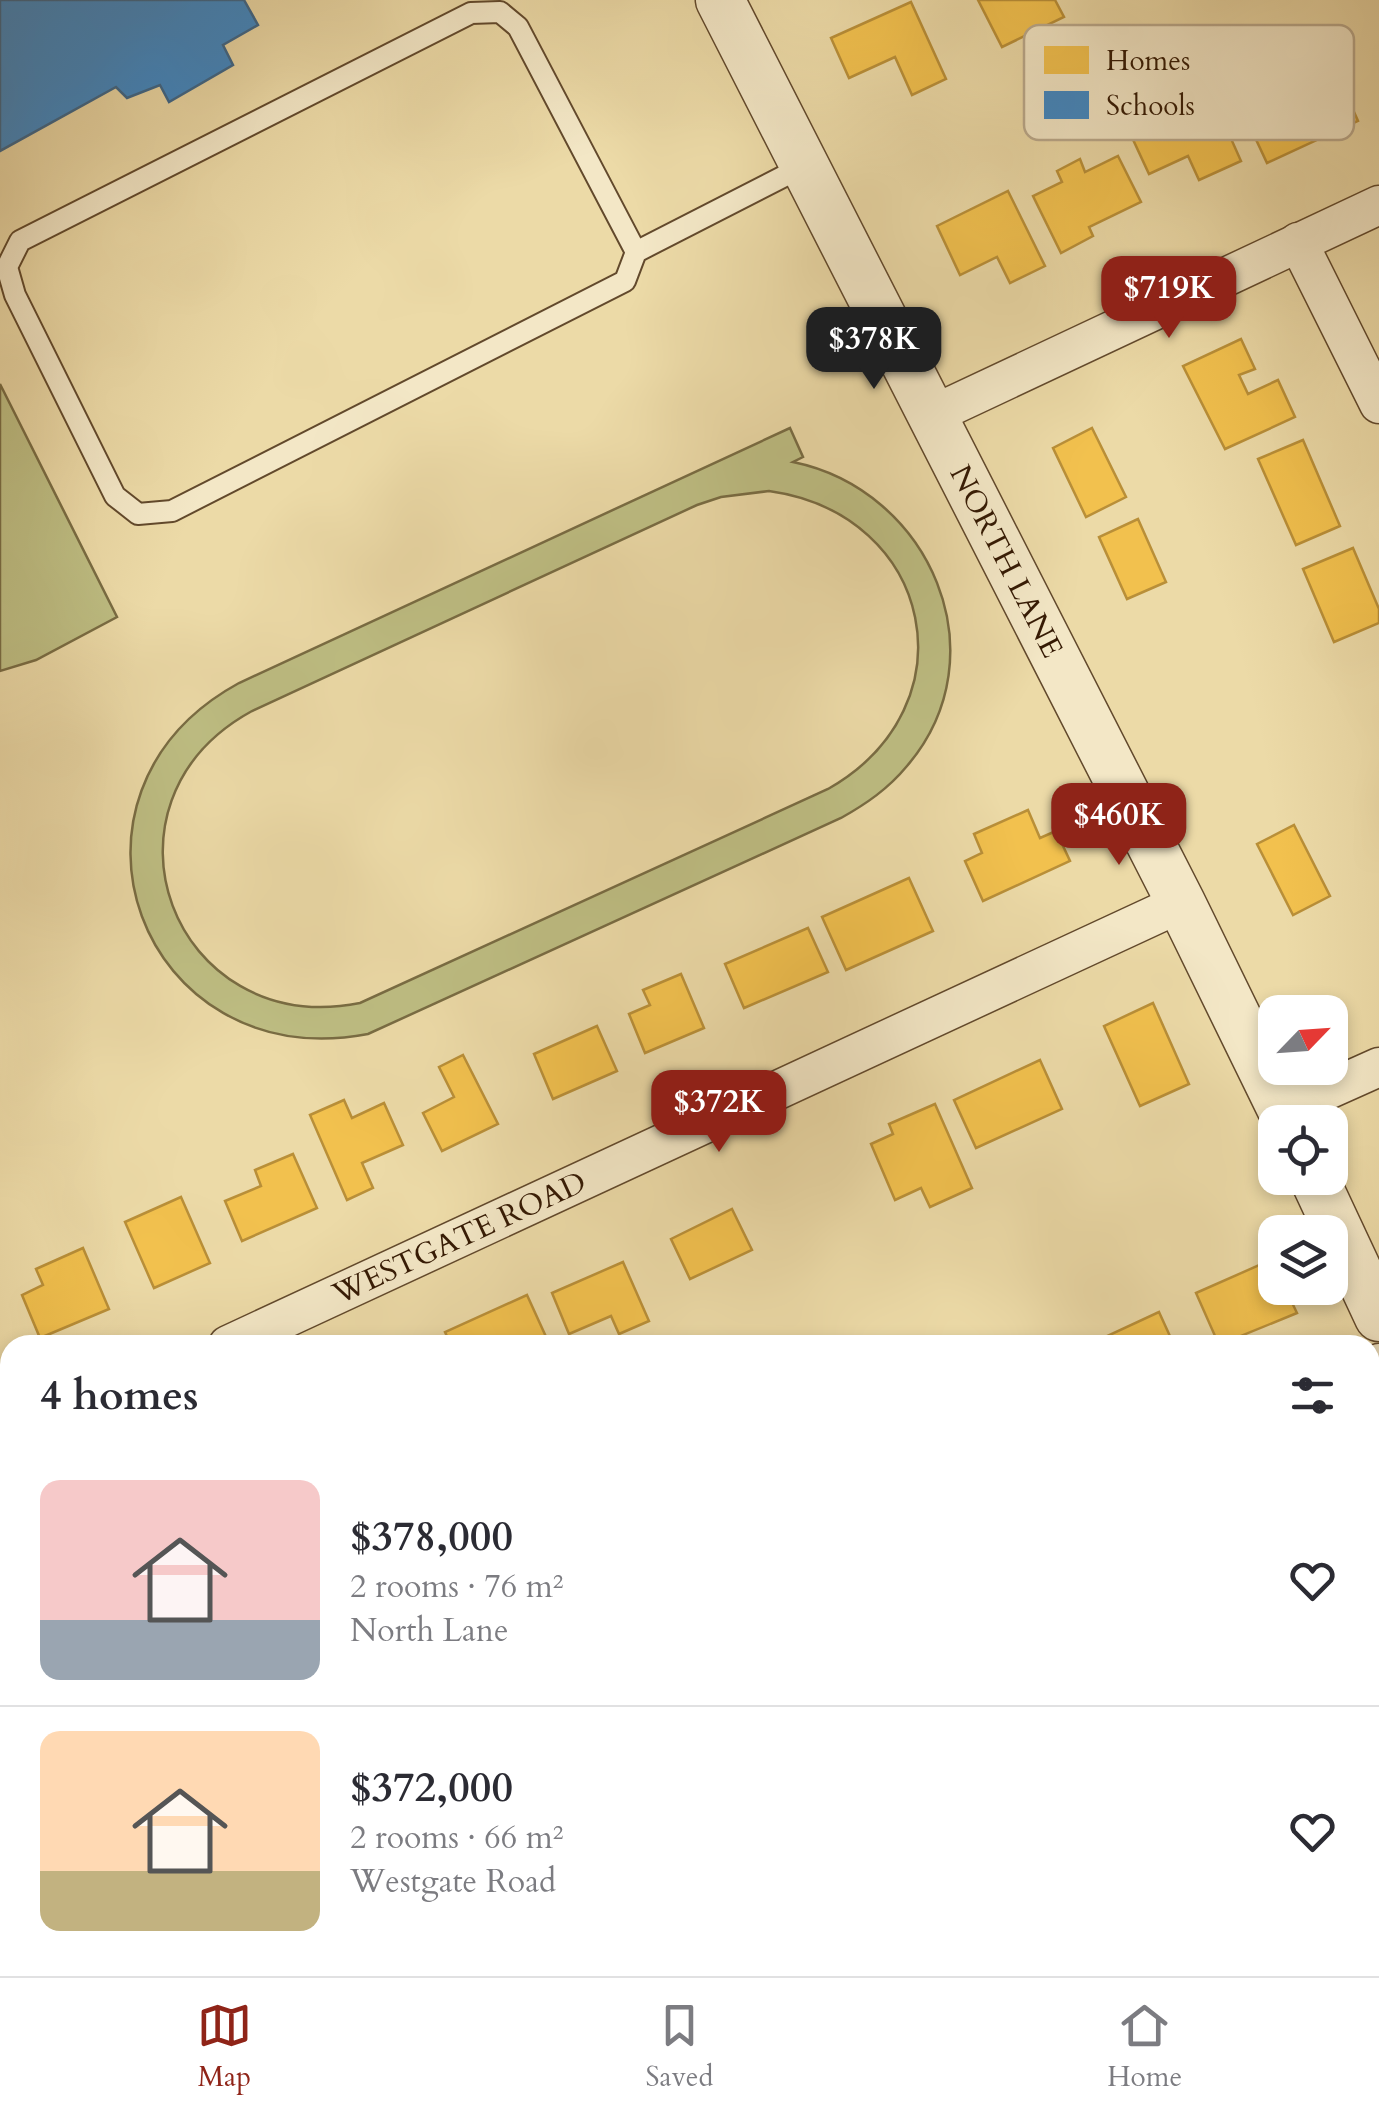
<!DOCTYPE html>
<html lang="en">
<head>
<meta charset="utf-8">
<style>
  body { margin:0; font-family:Cardo,serif; background:#f7f7f7; color:#2b2b33; height:100vh; display:flex; flex-direction:column; font-size:38px; white-space:nowrap }
  * { box-sizing:border-box; margin:0 }
  p { font-size:32px; color:#7c7c81 }
  .icon { flex:none; width:55px; height:55px; fill:none; stroke:currentColor; stroke-width:2; stroke-linecap:round; stroke-linejoin:round }
  .map { position:relative; flex:1; overflow:hidden }
  .details { position:absolute; left:0px; top:1335px; width:1380px; height:642px; display:flex; flex-direction:column; background:#fff; border-radius:30px 30px 0 0; box-shadow:0 5px 15px #0003 }
  .details>* { flex:none }
  .needle { width:65px; rotate:65deg }
  .buttons { position:absolute; left:1258px; top:995px; display:grid; gap:20px }
  .buttons a { display:grid; place-items:center; width:90px; height:90px; border-radius:20px; background:#fff; box-shadow:0 5px 15px #0003; font-size:50px }
  .price { position:absolute; translate:-50% -85px; padding:0 22px; border-radius:20px; background:#8f2418; color:#fff; font-size:32px; line-height:65px; filter:drop-shadow(0 2px 5px #0008) }
  .price::after { content:''; position:absolute; left:50%; top:60px; width:30px; height:22px; margin-left:-15px; background:inherit; clip-path:polygon(0 0,100% 0,50% 100%) }
  .price.selected { background:#222; color:#fff }
  ul { padding:0; list-style:none }
  li { display:flex; align-items:center; gap:30px; height:250px; padding:0 40px }
  li+li { border-top:2px solid #e1e1e2 }
  li span { display:grid; place-items:center; flex:none; width:280px; height:200px; border-radius:20px; color:#555 }
  li>.icon { margin-inline-start:auto }
  span .icon { width:120px; height:120px; fill:#fffc; stroke-width:1 }
  li b { font-size:42px }
  h2 { display:flex; justify-content:space-between; align-items:center; height:120px; padding:0 40px; font-size:42px }
  .dock { display:flex; justify-content:space-around; align-items:center; height:140px; border-top:2px solid #e1e1e2; background:#fff; font-size:28px; color:#7c7c81 }
  .dock a { display:grid; justify-items:center; gap:5px }
  .dock .selected { color:#8f2418 }
  .map>svg:first-child { display:block }
  .pitch { fill:#bebe83; stroke:#796c43; stroke-width:2.5; fill-rule:evenodd }
  .homes { fill:#f2c14e; stroke:#b98f38; stroke-width:2.5 }
  .schools { fill:#3f88c5; stroke:#3c678b; stroke-width:2.5 }
  .lines { fill:none; stroke-linecap:round; stroke-linejoin:round }
  .service-casing { stroke:#62492c; stroke-width:24 }
  .minor-casing { stroke:#62492c; stroke-width:41 }
  .tertiary-casing { stroke:#62492c; stroke-width:51 }
  .service { stroke:#f3e7c6; stroke-width:20 }
  .minor { stroke:#f3e7c6; stroke-width:38 }
  .tertiary { stroke:#f3e7c6; stroke-width:48 }
  .labels { text-anchor:middle; stroke-width:10; stroke-linejoin:round; paint-order:stroke }
  .street-label { font-size:30px; fill:#341903; stroke:#f3e7c6 }
  .key { fill:#f3e7c6; stroke:#baa98c; stroke-width:2.5 }
  .key-label { font-size:28px; fill:#341903 }
</style>
</head>
<body>
<div class="map">
<svg width="1379" height="1976" viewBox="0 0 1379 1976">
  <rect width="100%" height="100%" fill="#ecdaa7"/>
  <filter id="stains"><feTurbulence type="fractalNoise" baseFrequency=".002" numOctaves="4"/><feColorMatrix values="0 0 0 0 .2 0 0 0 0 .09 0 0 0 0 .02 0 0 0 .5 -.17"/></filter>
  <radialGradient id="worn" r=".72"><stop offset=".6" stop-color="#630" stop-opacity="0"/><stop offset="1" stop-color="#630" stop-opacity=".3"/></radialGradient>
  <g class="pitch">
    <path d="M0,384L117,617L36,660L0,671Z"/>
    <path d="M790,428L803,457L793,462C930,490 1002,655 907,766C888,789 866,804 841,818L368,1034C140,1077 36,794 239,683ZM769,491C934,514 974,706 828,789L360,1003C172,1040 84,803 252,711L697,505L721,497Z"/>
  </g>
  <g class="homes">
    <path d="M978,0H1055L1064,17L1002,47Z"/>
    <path d="M911,2L946,79L912,95L895,57L849,78L831,38Z"/>
    <path d="M1338,76L1358,121L1267,163L1246,118Z"/>
    <path d="M1212,96L1241,161L1199,180L1188,156L1149,174L1130,133Z"/>
    <path d="M1118,156L1141,202L1089,227L1093,236L1061,253L1033,196L1062,182L1057,171L1080,159L1085,172Z"/>
    <path d="M1008,191L1045,266L1010,283L997,257L960,275L937,226Z"/>
    <path d="M1241,339L1255,369L1239,375L1248,394L1278,380L1295,417L1225,449L1183,366Z"/>
    <path d="M1092,428L1126,497L1086,517L1053,448Z"/>
    <path d="M1303,440L1340,526L1296,545L1258,459Z"/>
    <path d="M1138,519L1166,582L1127,599L1099,537Z"/>
    <path d="M1353,548L1379,609V623L1334,642L1303,569Z"/>
    <path d="M1028,810L1040,838L1056,831L1070,861L983,901L965,861L982,853L974,834Z"/>
    <path d="M1294,825L1330,896L1293,915L1257,844Z"/>
    <path d="M909,878L933,931L846,970L822,917Z"/>
    <path d="M808,928L828,972L744,1008L725,964Z"/>
    <path d="M681,974L704,1028L645,1053L629,1014L650,1005L643,990Z"/>
    <path d="M1153,1003L1189,1084L1140,1106L1104,1026Z"/>
    <path d="M597,1026L617,1071L553,1099L534,1054Z"/>
    <path d="M463,1055L498,1124L442,1151L423,1113L454,1097L439,1067Z"/>
    <path d="M1040,1060L1062,1109L976,1148L954,1100Z"/>
    <path d="M344,1100L352,1118L384,1103L403,1145L362,1163L373,1188L347,1200L310,1115Z"/>
    <path d="M935,1104L972,1188L930,1207L921,1188L895,1200L871,1144L893,1134L889,1124Z"/>
    <path d="M293,1154L317,1208L242,1241L225,1201L261,1186L255,1170Z"/>
    <path d="M181,1197L210,1263L154,1288L125,1222Z"/>
    <path d="M732,1209L752,1250L690,1279L671,1239Z"/>
    <path d="M83,1248L109,1309L40,1338L22,1295L43,1285L36,1269Z"/>
    <path d="M1273,1259L1275,1288H1285L1297,1313L1219,1345L1196,1293Z"/>
    <path d="M623,1262L649,1321L619,1334L611,1316L569,1334L552,1293Z"/>
    <path d="M527,1295L547,1339L535,1345H451L445,1332Z"/>
    <path d="M1159,1312L1174,1345H1093L1092,1343Z"/>
    <path d="M1370,1483L1379,1503V1514L1370,1518Z"/>
    <path d="M0,1571L10,1574V1638L7,1648L0,1646Z"/>
    <path d="M250,1968H332L336,1976H254Z"/>
    <path d="M534,1968H597L599,1972L589,1976H538Z"/>
    <path d="M909,1968H950L954,1976H897L910,1970Z"/>
  </g>
  <path class="schools" d="M0,0H244L258,25L223,45L233,65L169,102L160,85L127,98L116,87L0,151Z"/>
  <g class="lines">
    <defs>
      <path id="service" d="M636,252L625,281L172,511L138,514L115,496L15,295L7,267L20,241L471,13L500,12L518,27L636,252L804,166"/>
      <g id="minor">
        <path d="M1298,242L1379,404"/>
        <path d="M930,416L1379,205"/>
        <path d="M1283,1110L1379,1067"/>
        <path id="s1" d="M228,1345L1181,903"/>
        <path d="M1370,1367L1379,1363"/>
        <path d="M0,1451L10,1446"/>
        <path d="M0,1882L10,1903"/>
        <path d="M1370,1909L1379,1905"/>
        <path d="M25,1976L43,1968"/>
        <path d="M1222,1976L1241,1968"/>
      </g>
      <g id="tertiary">
        <path id="s2" d="M720,0L1181,903L1288,1122"/>
        <path d="M1314,1178L1379,1317"/>
      </g>
    </defs>
    <use href="#service" class="service-casing"/>
    <use href="#minor" class="minor-casing"/>
    <use href="#tertiary" class="tertiary-casing"/>
    <use href="#service" class="service"/>
    <use href="#minor" class="minor"/>
    <use href="#tertiary" class="tertiary"/>
  </g>
  <g class="labels">
    <g class="street-label">
      <text dy="10" stroke="none"><textPath href="#s2" startOffset="630">NORTH LANE</textPath></text>
      <text dy="10" stroke="none"><textPath href="#s1" startOffset="255">WESTGATE ROAD</textPath></text>
    </g>
  </g>
  <rect x="1024" y="25" width="330" height="115" rx="15" class="key"/>
  <rect x="1044" y="46" width="45" height="28" fill="#f2c14e"/>
  <rect x="1044" y="91" width="45" height="28" fill="#3f88c5"/>
  <g class="key-label">
    <text x="1106" y="70">Homes</text>
    <text x="1106" y="115">Schools</text>
  </g>
  <rect width="100%" height="100%" filter="url(#stains)"/>
  <rect width="100%" height="100%" fill="url(#worn)"/>
</svg>
<div class="buttons">
<a><svg class="needle" viewBox="-14 -14 28 28"><path d="M0-13l5 13h-10z" fill="#e53935"/><path d="M0 13l5-13h-10z" fill="#7c7c81"/></svg></a>
<a><svg class="icon" aria-label="locate" viewBox="0 0 24 24"><circle cx="12" cy="12" r="6"/><path d="M12 2v4M12 18v4M2 12h4M18 12h4"/></svg></a>
<a><svg class="icon" aria-label="layers" viewBox="0 0 24 24"><path d="M12 4l9 5-9 5-9-5zM3 14l9 5 9-5"/></svg></a>
</div>
<b class="price" style="left:1169px;top:341px">$719K</b>
<b class="price selected" style="left:874px;top:392px">$378K</b>
<b class="price" style="left:1119px;top:868px">$460K</b>
<b class="price" style="left:719px;top:1155px">$372K</b>
<section class="details">
<h2>4 homes<svg class="icon" aria-label="filters" viewBox="0 0 24 24"><path d="M4 7h16M4 17h16"/><circle cx="9" cy="7" r="2"/><circle cx="15" cy="17" r="2"/></svg></h2>
<ul>
<li><span style="background:linear-gradient(#f6c9c9 70%,#9aa5b1 0)"><svg class="icon" aria-label="home" viewBox="0 0 24 24"><path d="M3 11l9-7 9 7M6 9v11h12V9"/></svg></span><div><b>$378,000</b><p>2 rooms · 76 m²</p><p>North Lane</p></div><svg class="icon" aria-label="heart" viewBox="0 0 24 24"><path d="M12 20l-8-8c-3-5 5-10 8-4 3-6 11-1 8 4z"/></svg></li>
<li><span style="background:linear-gradient(#ffd9b3 70%,#c2b280 0)"><svg class="icon" aria-label="home" viewBox="0 0 24 24"><path d="M3 11l9-7 9 7M6 9v11h12V9"/></svg></span><div><b>$372,000</b><p>2 rooms · 66 m²</p><p>Westgate Road</p></div><svg class="icon" aria-label="heart" viewBox="0 0 24 24"><path d="M12 20l-8-8c-3-5 5-10 8-4 3-6 11-1 8 4z"/></svg></li>
</ul>
</section>
</div>
<nav class="dock">
<a class="selected"><svg class="icon" aria-label="map" viewBox="0 0 24 24"><path d="M3 6l6-2 6 2 6-2v14l-6 2-6-2-6 2zM9 4v14M15 6v14"/></svg>Map</a>
<a><svg class="icon" aria-label="saved" viewBox="0 0 24 24"><path d="M7 4h10v16l-5-4-5 4z"/></svg>Saved</a>
<a><svg class="icon" aria-label="home" viewBox="0 0 24 24"><path d="M3 11l9-7 9 7M6 9v11h12V9"/></svg>Home</a>
</nav>
</body>
</html>
